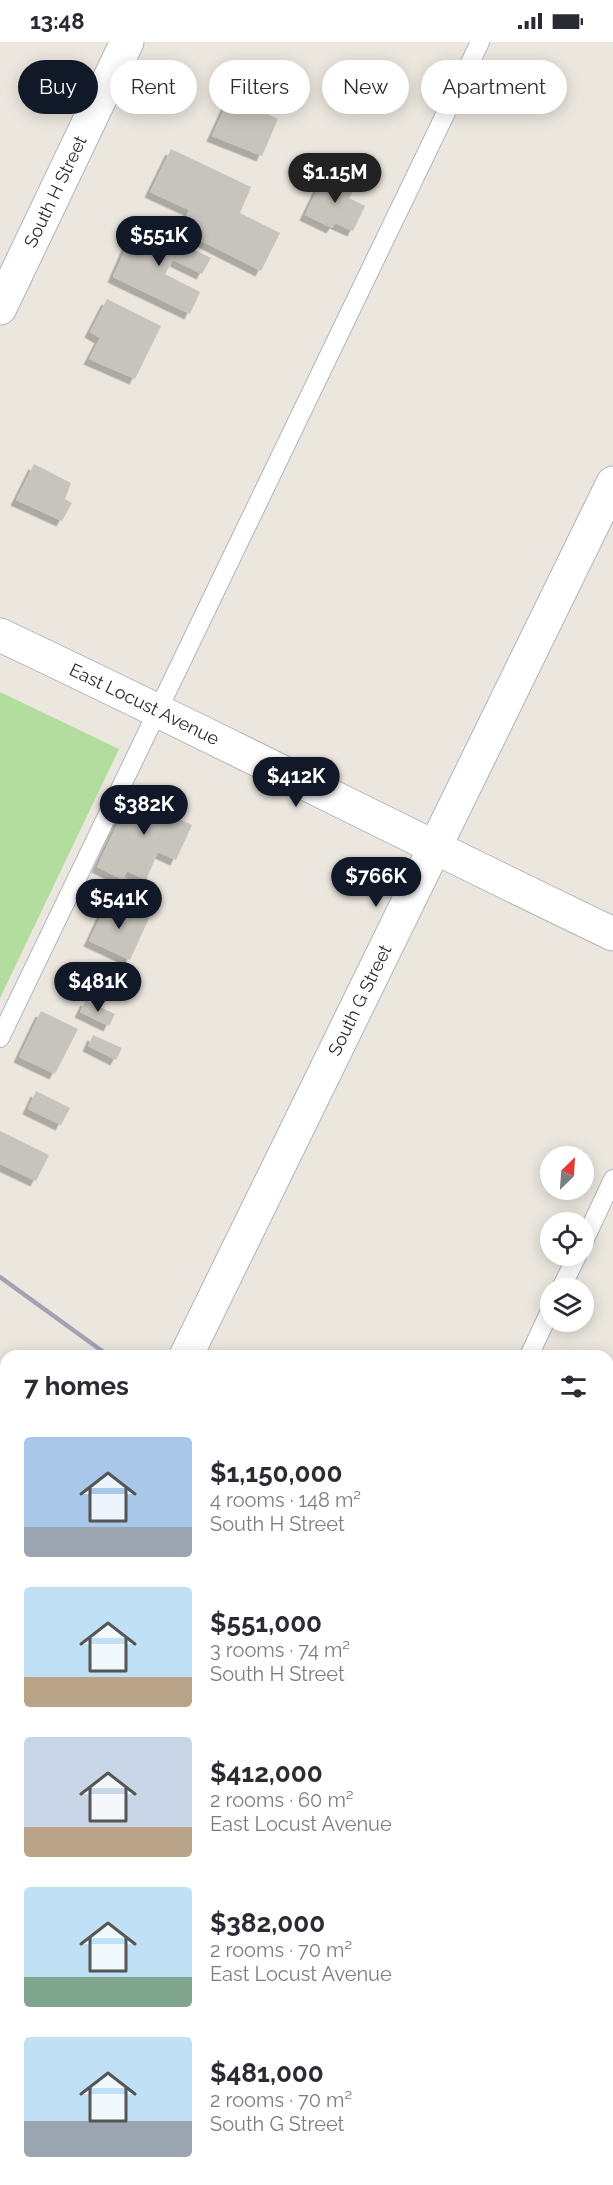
<!DOCTYPE html>
<html lang="en">
<head>
<meta charset="utf-8">
<style>
  body { margin:0; font-family:Raleway,sans-serif; background:#f2f2f3; color:#2b2b33; height:100vh; display:flex; flex-direction:column; font-size:22px; white-space:nowrap }
  * { box-sizing:border-box; margin:0 }
  p { font-size:20px; color:#7c7c81 }
  .icon { flex:none; width:33px; height:33px; fill:none; stroke:currentColor; stroke-width:2; stroke-linecap:round; stroke-linejoin:round }
  .map { position:relative; flex:1; overflow:hidden }
  .drawer { position:absolute; left:0px; top:1308px; width:614px; height:836px; display:flex; flex-direction:column; background:#fff; border-radius:18px 18px 0 0; box-shadow:0 3px 15px #0003 }
  .drawer>* { flex:none }
  .top-card { position:absolute; left:18px; top:18px; width:578px; height:54px; display:flex; gap:12px }
  .needle { width:39px; rotate:25deg }
  .tools { position:absolute; left:540px; top:1104px; display:grid; gap:12px }
  .tools a { display:grid; place-items:center; width:54px; height:54px; border-radius:50%; background:#fff; box-shadow:0 3px 15px #0003; font-size:30px }
  .price { position:absolute; translate:-50% -51px; padding:0 14px; border-radius:21px; background:#111827; color:#fff; font-size:20px; line-height:39px; filter:drop-shadow(0 2px 3px #0008) }
  .price::after { content:''; position:absolute; left:50%; top:36px; width:18px; height:14px; margin-left:-9px; background:inherit; clip-path:polygon(0 0,100% 0,50% 100%) }
  .price.selected { background:#222; color:#fff }
  ul { padding:0; list-style:none }
  li { display:flex; align-items:center; gap:18px; height:150px; padding:0 24px }
  li span { display:grid; place-items:center; flex:none; width:168px; height:120px; border-radius:6px; color:#555 }
  li>.icon { margin-inline-start:auto }
  span .icon { width:72px; height:72px; fill:#fffc; stroke-width:1 }
  li b { font-size:26px }
  h2 { display:flex; justify-content:space-between; align-items:center; height:72px; padding:0 24px; font-size:26px }
  .tag { padding:0 21px; border-radius:27px; background:#fff; box-shadow:0 3px 15px #0003; font-size:21px; line-height:54px }
  .tag.selected { background:#111827; color:#fff }
  .status { display:flex; justify-content:space-between; align-items:center; height:42px; padding:0 30px; background:#fff; direction:ltr }
  .status svg { height:16px; fill:currentColor }
  .map>svg:first-child { display:block }
  .green { fill:#b2dd9f }
  .building { fill:#c7c4bd; filter:url(#shadow) }
  .lines { fill:none; stroke-linecap:round; stroke-linejoin:round }
  .service-casing { stroke:#b2b4bd; stroke-width:20 }
  .minor-casing { stroke:#b2b4bd; stroke-width:35 }
  .service { stroke:#fff; stroke-width:18 }
  .minor { stroke:#fff; stroke-width:33 }
  .rail { stroke:#a1a3b3; stroke-width:4.5 }
  .labels { text-anchor:middle; stroke-width:4.5; stroke-linejoin:round; paint-order:stroke }
  .street-label { font-size:18px; fill:#2b2b2b; stroke:#fff }
</style>
</head>
<body>
<div class="status"><b>13:48</b><svg viewBox="0 0 49 12"><path d="M0 12V9h3v3zM5 12V6h3v6zM10 12V3h3v9zM15 12V0h3v12zM26 1h20v11H26zM47 4h2v5h-2z"/></svg></div>
<div class="map">
<svg width="613" height="2143" viewBox="0 0 613 2143">
  <defs>
    <filter id="shadow"><feDropShadow dx="-5.5" dy="5.5" stdDeviation="0" flood-color="#0004"/></filter>
  </defs>
  <rect width="100%" height="100%" fill="#ebe6de"/>
  <g class="green">
    <path d="M0,650L119,707L0,956Z"/>
    <path d="M608,1434L613,1437V1578L608,1576Z"/>
    <path d="M0,1728L6,1747V2138H130L131,2143H0Z"/>
  </g>
  <g class="building">
    <path d="M230,54L278,77L262,114L212,94Z"/>
    <path d="M171,107L251,145L240,171L280,191L261,229L180,188L189,168L150,150Z"/>
    <path d="M325,131L355,146L349,156L365,164L353,189L335,181L332,186L305,173Z"/>
    <path d="M137,180L211,216L202,232L173,218L165,232L200,250L190,272L113,235Z"/>
    <path d="M107,257L161,284L135,337L89,317L100,296L90,290Z"/>
    <path d="M34,422L71,441L65,457L72,461L62,479L16,458Z"/>
    <path d="M135,744L180,764L175,775L192,783L176,818L158,810L146,838L127,829L123,838L97,825Z"/>
    <path d="M108,858L149,876L130,918L89,899Z"/>
    <path d="M86,958L115,972L109,984L80,970Z"/>
    <path d="M41,969L78,987L55,1032L19,1015Z"/>
    <path d="M93,993L122,1006L116,1018L88,1004Z"/>
    <path d="M36,1049L70,1066L61,1083L28,1067Z"/>
    <path d="M0,1089L49,1113L36,1139L0,1122Z"/>
  </g>
  <g class="lines">
    <defs>
      <g id="service">
        <path d="M0,996L480,0"/>
        <path d="M584,1199L613,1137"/>
        <path d="M561,1246L577,1214"/>
        <path d="M529,1314L550,1269"/>
      </g>
      <g id="minor">
        <path id="s1" d="M0,266L127,0"/>
        <path id="s2" d="M0,593C206,690 408,794 613,892"/>
        <path id="s3" d="M186,1314L613,441"/>
        <path d="M499,2138L503,2143"/>
      </g>
    </defs>
    <use href="#service" class="service-casing"/>
    <use href="#minor" class="minor-casing"/>
    <use href="#service" class="service"/>
    <use href="#minor" class="minor"/>
    <g class="rail">
      <path d="M0,1235L109,1314"/>
      <path d="M608,1611L613,1613"/>
    </g>
  </g>
  <g class="labels">
    <g class="street-label">
      <text dy="6" stroke="none"><textPath href="#s1" startOffset="129">South H Street</textPath></text>
      <text dy="6" stroke="none"><textPath href="#s2" startOffset="160">East Locust Avenue</textPath></text>
      <text dy="6" stroke="none"><textPath href="#s3" startOffset="396">South G Street</textPath></text>
    </g>
  </g>
</svg>
<div class="tools">
<a><svg class="needle" viewBox="-14 -14 28 28"><path d="M0-13l5 13h-10z" fill="#e53935"/><path d="M0 13l5-13h-10z" fill="#7c7c81"/></svg></a>
<a><svg class="icon" aria-label="locate" viewBox="0 0 24 24"><circle cx="12" cy="12" r="6"/><path d="M12 2v4M12 18v4M2 12h4M18 12h4"/></svg></a>
<a><svg class="icon" aria-label="layers" viewBox="0 0 24 24"><path d="M12 4l9 5-9 5-9-5zM3 14l9 5 9-5"/></svg></a>
</div>
<b class="price selected" style="left:335px;top:162px">$1.15M</b>
<b class="price" style="left:159px;top:225px">$551K</b>
<b class="price" style="left:296px;top:766px">$412K</b>
<b class="price" style="left:144px;top:794px">$382K</b>
<b class="price" style="left:376px;top:866px">$766K</b>
<b class="price" style="left:119px;top:888px">$541K</b>
<b class="price" style="left:98px;top:971px">$481K</b>
<div class="top-card">
<a class="tag selected">Buy</a>
<a class="tag">Rent</a>
<a class="tag">Filters</a>
<a class="tag">New</a>
<a class="tag">Apartment</a>
</div>
<section class="drawer">
<h2>7 homes<svg class="icon" aria-label="filters" viewBox="0 0 24 24"><path d="M4 7h16M4 17h16"/><circle cx="9" cy="7" r="2"/><circle cx="15" cy="17" r="2"/></svg></h2>
<ul>
<li><span style="background:linear-gradient(#a9c7e8 75%,#9aa5b1 0)"><svg class="icon" aria-label="home" viewBox="0 0 24 24"><path d="M3 11l9-7 9 7M6 9v11h12V9"/></svg></span><div><b>$1,150,000</b><p>4 rooms · 148 m²</p><p>South H Street</p></div></li>
<li><span style="background:linear-gradient(#bfe0f5 75%,#b9a48a 0)"><svg class="icon" aria-label="home" viewBox="0 0 24 24"><path d="M3 11l9-7 9 7M6 9v11h12V9"/></svg></span><div><b>$551,000</b><p>3 rooms · 74 m²</p><p>South H Street</p></div></li>
<li><span style="background:linear-gradient(#c9d6e8 75%,#b9a48a 0)"><svg class="icon" aria-label="home" viewBox="0 0 24 24"><path d="M3 11l9-7 9 7M6 9v11h12V9"/></svg></span><div><b>$412,000</b><p>2 rooms · 60 m²</p><p>East Locust Avenue</p></div></li>
<li><span style="background:linear-gradient(#bfe0f5 75%,#7fa58c 0)"><svg class="icon" aria-label="home" viewBox="0 0 24 24"><path d="M3 11l9-7 9 7M6 9v11h12V9"/></svg></span><div><b>$382,000</b><p>2 rooms · 70 m²</p><p>East Locust Avenue</p></div></li>
<li><span style="background:linear-gradient(#bfe0f5 70%,#9aa5b1 0)"><svg class="icon" aria-label="home" viewBox="0 0 24 24"><path d="M3 11l9-7 9 7M6 9v11h12V9"/></svg></span><div><b>$481,000</b><p>2 rooms · 70 m²</p><p>South G Street</p></div></li>
</ul>
</section>
</div>
</body>
</html>
